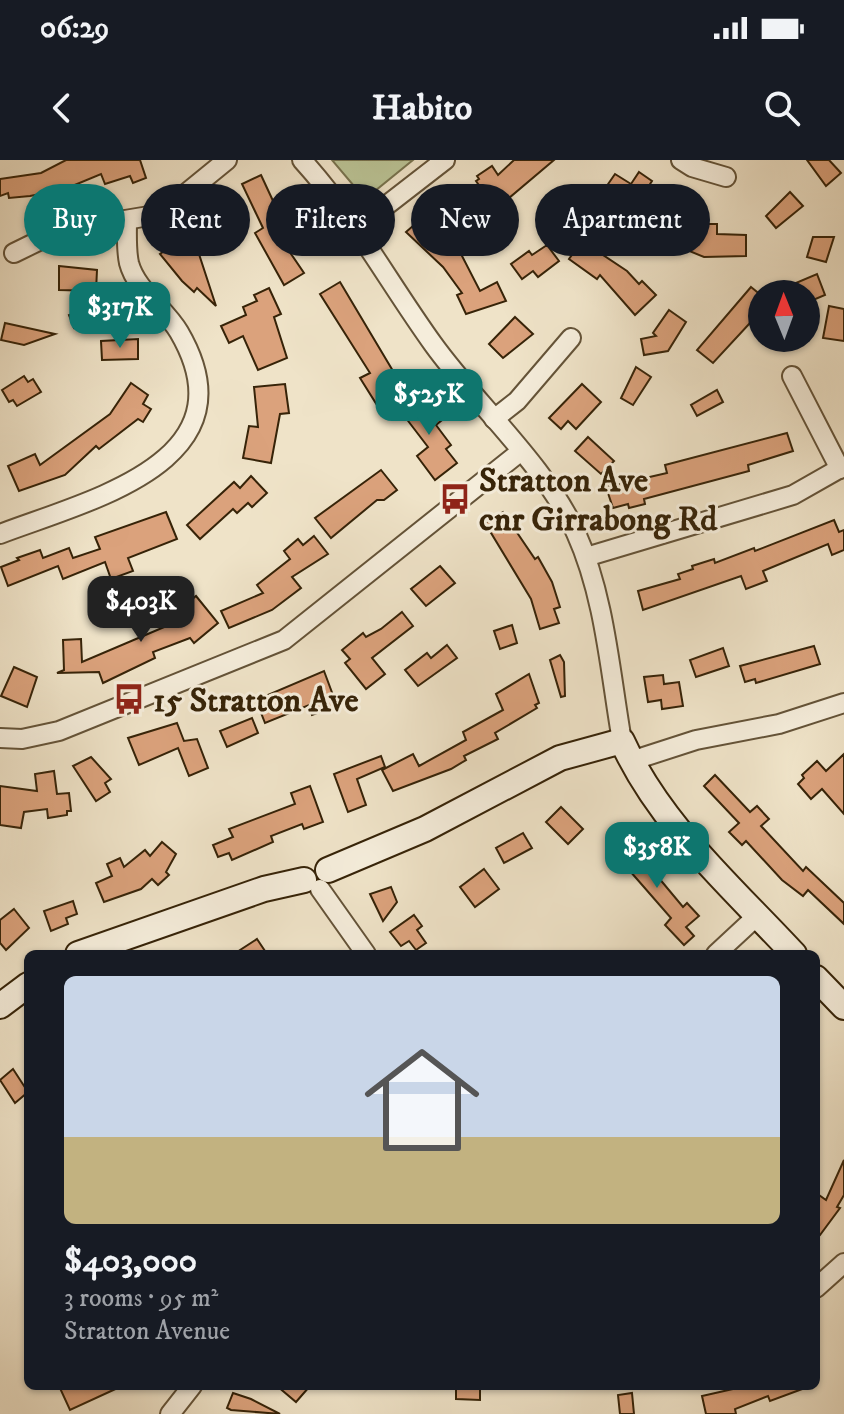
<!DOCTYPE html>
<html lang="en">
<head>
<meta charset="utf-8">
<style>
  body { margin:0; font-family:"IM FELL DW Pica",serif; background:#242831; color:#f1f3f6; height:100vh; display:flex; flex-direction:column; font-size:30px; white-space:nowrap }
  * { box-sizing:border-box; margin:0 }
  p { font-size:26px; color:#9ea1a6 }
  .icon { flex:none; width:44px; height:44px; fill:none; stroke:currentColor; stroke-width:2; stroke-linecap:round; stroke-linejoin:round }
  .map { position:relative; flex:1; overflow:hidden }
  .panel { position:absolute; left:24px; top:790px; width:796px; height:440px; display:flex; flex-direction:column; background:#171b24; border-radius:12px; box-shadow:0 2px 6px #0004 }
  .panel>* { flex:none }
  .hud { position:absolute; left:24px; top:24px; width:796px; height:72px; display:flex; gap:16px }
  .needle { width:52px; rotate:359deg }
  .buttons { position:absolute; left:748px; top:120px; display:grid; gap:16px }
  .buttons a { display:grid; place-items:center; width:72px; height:72px; border-radius:50%; background:#171b24; box-shadow:0 2px 6px #0004; font-size:40px }
  .price { position:absolute; translate:-50% -68px; padding:0 18px; border-radius:16px; background:#0f766e; color:#fff; font-size:26px; line-height:52px; filter:drop-shadow(0 2px 4px #0008) }
  .price::after { content:''; position:absolute; left:50%; top:48px; width:24px; height:18px; margin-left:-12px; background:inherit; clip-path:polygon(0 0,100% 0,50% 100%) }
  .price.current { background:#222; color:#fff }
  ul { padding:0; list-style:none }
  li { display:grid; align-content:center; gap:16px; height:424px; padding:0 40px }
  li+li { border-top:2px solid #363941 }
  li span { display:grid; place-items:center; height:248px; border-radius:12px; color:#555 }
  li>.icon { margin-inline-start:auto }
  span .icon { width:144px; height:144px; fill:#fffc; stroke-width:1 }
  li b { font-size:34px }
  .chip { padding:0 28px; border-radius:36px; background:#171b24; box-shadow:0 2px 6px #0004; font-size:28px; line-height:72px }
  .chip.current { background:#0f766e; color:#fff }
  .status { display:flex; justify-content:space-between; align-items:center; height:56px; padding:0 40px; background:#171b24; direction:ltr }
  .status svg { height:22px; fill:currentColor }
  header { display:flex; justify-content:space-between; align-items:center; height:104px; padding:0 40px; background:#171b24; font-size:36px; font-weight:700 }
  .map>svg:first-child { display:block }
  .green { fill:#bac395; stroke:#78734e; stroke-width:2 }
  .building { fill:#dba27c; stroke:#362308; stroke-width:2 }
  .lines { fill:none; stroke-linecap:round; stroke-linejoin:round }
  .street-casing { stroke:#645338; stroke-width:22 }
  .secondary-casing { stroke:#362308; stroke-width:28 }
  .street { stroke:#f5eddb; stroke-width:18 }
  .secondary { stroke:#f5eddb; stroke-width:24 }
  .labels { text-anchor:middle; stroke-width:6; stroke-linejoin:round; paint-order:stroke }
  .poi-label { font-size:34px; font-weight:bold; fill:#362308; stroke:#f5eddb; text-anchor:start }
</style>
</head>
<body>
<div class="status"><b>06:29</b><svg viewBox="0 0 49 12"><path d="M0 12V9h3v3zM5 12V6h3v6zM10 12V3h3v9zM15 12V0h3v12zM26 1h20v11H26zM47 4h2v5h-2z"/></svg></div>
<header><svg class="icon" aria-label="back" viewBox="0 0 24 24"><path d="M15 5l-7 7 7 7"/></svg>Habito<svg class="icon" aria-label="search" viewBox="0 0 24 24"><circle cx="10" cy="10" r="6"/><path d="M15 15l6 6"/></svg></header>
<div class="map">
<svg width="844" height="1254" viewBox="0 0 844 1254">
  <rect width="100%" height="100%" fill="#efe3c8"/>
  <filter id="stains"><feTurbulence type="fractalNoise" baseFrequency=".0025" numOctaves="4"/><feColorMatrix values="0 0 0 0 .2 0 0 0 0 .09 0 0 0 0 .02 0 0 0 .5 -.17"/></filter>
  <radialGradient id="worn" r=".72"><stop offset=".6" stop-color="#630" stop-opacity="0"/><stop offset="1" stop-color="#630" stop-opacity=".3"/></radialGradient>
  <path class="green" d="M332,0H413L365,39Z"/>
  <g class="building">
    <path d="M66,0H140L146,18L133,23L130,16L105,24L101,14L65,29L30,36L9,38L8,33L0,36V19L41,13Z"/>
    <path d="M514,0H554L496,49L476,21L479,19L477,16L492,6L498,15Z"/>
    <path d="M807,0H829L841,13L826,26Z"/>
    <path d="M639,12L652,21L633,50L604,30L615,14L631,24Z"/>
    <path d="M261,15L293,84L287,88L304,113L284,125L255,73L263,68L242,24Z"/>
    <path d="M790,32L803,46L776,68L766,56Z"/>
    <path d="M437,45L454,61L447,68L464,91L461,94L480,131L497,122L506,141L466,154L457,135L462,133L443,107L406,72Z"/>
    <path d="M678,46L693,51L688,64H717V74L746,75V96L704,97L648,74L656,54L672,60Z"/>
    <path d="M191,72L197,88L216,146L197,128L194,132L182,121L160,94Z"/>
    <path d="M813,77H834L826,102L807,97Z"/>
    <path d="M582,81L627,111L639,124L642,121L656,135L635,155L600,115L597,119L569,99Z"/>
    <path d="M547,85L559,101L538,117L533,111L522,119L511,104L529,91L532,95Z"/>
    <path d="M59,106L97,110L96,131L59,130Z"/>
    <path d="M817,114L825,135L806,143V134H770Z"/>
    <path d="M340,122L393,211L386,216L396,233L377,245L360,218L370,213L320,134Z"/>
    <path d="M751,127L762,136V150L713,203L697,190Z"/>
    <path d="M269,128L281,154L274,157L287,198L258,210L243,176L229,183L221,166L246,155L243,147L257,141L254,135Z"/>
    <path d="M104,142L109,156L74,168L69,155Z"/>
    <path d="M829,146L844,149V181L823,178Z"/>
    <path d="M669,150L686,162L668,191L644,195L641,179L656,176L653,173Z"/>
    <path d="M515,157L533,174L503,198L489,184Z"/>
    <path d="M5,163L55,174L24,185L1,180Z"/>
    <path d="M138,179V199L102,200L101,181Z"/>
    <path d="M636,207L651,217L633,245L621,238Z"/>
    <path d="M24,216L28,222L33,219L41,232L17,246L13,240L9,242L2,230Z"/>
    <path d="M131,223L148,235L143,244L151,249L143,262L138,259L99,289L96,286L65,315L19,331L8,306L35,294L40,305L110,254Z"/>
    <path d="M285,224L289,253L280,254L271,303L243,298L249,266L258,267L254,227Z"/>
    <path d="M582,224L601,242L576,269L568,261L561,269L549,258Z"/>
    <path d="M717,230L723,242L697,256L691,245Z"/>
    <path d="M417,235L441,261L436,265L451,285L446,289L457,303L435,320L417,296L428,287L399,249Z"/>
    <path d="M787,273L793,291L748,305L749,311L644,339L645,344L629,348L628,344L613,348L606,327L667,313L665,305Z"/>
    <path d="M588,277L614,301L601,314L575,291Z"/>
    <path d="M381,310L397,330L384,340H377L331,378L315,358Z"/>
    <path d="M251,316L267,333L252,347L248,343L237,353L233,349L200,379L187,365L234,322L240,328Z"/>
    <path d="M166,352L177,379L128,398L133,411L111,419L105,402L63,419L58,406L8,426L1,407L19,400L17,398L40,390L43,398L69,388L73,398L100,389L95,377Z"/>
    <path d="M503,352L535,399L538,397L552,422L560,447L554,449L559,463L540,469L531,439L485,363Z"/>
    <path d="M834,360L839,372L844,370V390L832,395L828,384L763,411L767,421L746,429L741,416L643,450L638,431L680,419L678,414L693,409L692,406L714,399L715,403L754,388L755,391Z"/>
    <path d="M314,376L328,394L292,417L301,428L272,450L229,468L221,451L263,433L257,425L290,399L284,391L298,379L303,385Z"/>
    <path d="M440,406L455,423L426,446L411,429Z"/>
    <path d="M196,436L218,463L194,483L190,478L153,492L155,498L103,523L99,512L57,513L64,510L63,480L81,479L82,502L176,462L172,456Z"/>
    <path d="M402,452L413,466L372,498L385,514L366,529L345,503L350,499L342,490L363,473L366,477L381,469Z"/>
    <path d="M512,465L517,483L500,489L494,471Z"/>
    <path d="M447,485L457,498L418,526L405,510L427,493L431,498Z"/>
    <path d="M814,486L820,504L756,523L755,519L745,522L740,506Z"/>
    <path d="M723,488L729,506L696,517L690,500Z"/>
    <path d="M560,495L564,502L565,536L561,537L550,500Z"/>
    <path d="M14,507L37,517L27,547L1,536Z"/>
    <path d="M324,511L337,546L312,555L309,545L265,563L256,540Z"/>
    <path d="M529,514L539,543L535,545L537,548L495,573L498,579L464,596L466,600L451,609L393,631L382,610L413,594L419,606L466,580L463,572L503,550L496,534Z"/>
    <path d="M663,515L664,524L679,522L683,546L662,549L661,540L648,542L644,517Z"/>
    <path d="M252,558L258,573L227,587L220,571Z"/>
    <path d="M177,563L184,581L197,579L208,608L189,616L178,588L139,605L128,578Z"/>
    <path d="M844,594V654L822,629L811,639L798,624L804,618L802,615L817,601L826,611Z"/>
    <path d="M381,596L385,607L357,619L366,645L348,652L334,614Z"/>
    <path d="M91,597L111,619L105,623L110,632L96,641L73,606Z"/>
    <path d="M54,611L57,634L69,633L71,651H67V655L48,658L47,649L24,652L21,668L0,665V626L37,631L35,614Z"/>
    <path d="M715,615L750,652L757,646L769,659L761,666L803,711L806,707L844,743V764L808,730L803,736L782,720L746,681L742,685L729,672L739,663L704,626Z"/>
    <path d="M310,626L323,662L304,669L302,664L271,676L273,682L232,700L229,693L218,697L213,685L233,677L229,669L295,644L291,633Z"/>
    <path d="M561,647L583,669L568,684L546,662Z"/>
    <path d="M523,673L532,688L504,703L496,688Z"/>
    <path d="M623,675L683,747L687,743L699,756L686,767L694,776L684,785L665,765L671,758L609,687Z"/>
    <path d="M162,682L176,694L166,712L169,715L158,725L152,719L141,729L104,742L96,723L112,716L107,704L120,698L124,707L145,690L150,696Z"/>
    <path d="M484,709L499,729L475,747L460,727Z"/>
    <path d="M391,727L397,742L383,761L370,734Z"/>
    <path d="M73,741L77,754L66,758L68,764L51,771L44,751Z"/>
    <path d="M14,749L29,768L6,790L0,783V760Z"/>
    <path d="M414,755L422,766L417,770L426,783L416,790L409,781L401,786L390,772Z"/>
    <path d="M257,779L267,794H234Z"/>
    <path d="M13,909L28,932L15,943L0,920Z"/>
    <path d="M844,1000V1035L837,1047L840,1048L820,1075L816,1073V1033L826,1040Z"/>
    <path d="M59,1226H122L70,1250Z"/>
    <path d="M277,1226H310L296,1242Z"/>
    <path d="M456,1226H480V1240L456,1239Z"/>
    <path d="M732,1226H805V1228L770,1241L768,1236L735,1249L736,1254H706L702,1236L733,1229Z"/>
    <path d="M233,1233L251,1239L280,1254L231,1250L227,1248Z"/>
    <path d="M632,1233L634,1254H620L618,1235Z"/>
  </g>
  <g class="lines">
    <defs>
      <g id="street">
        <path d="M302,0C353,56 389,123 433,184C476,244 546,306 576,373C605,437 610,512 622,581"/>
        <path d="M681,0L692,7L726,17"/>
        <path d="M356,69L445,0"/>
        <path d="M14,93L59,71L149,56L178,40L227,0"/>
        <path d="M792,216L840,309"/>
        <path d="M494,259L517,241L571,178"/>
        <path d="M0,374C89,340 255,302 179,172C165,148 136,130 129,103C126,89 127,74 127,60"/>
        <path d="M586,397L793,335L844,306"/>
        <path d="M0,578L22,579L59,571L284,480L520,292"/>
        <path d="M631,601L696,580L779,564L844,543"/>
        <path d="M320,729L366,794"/>
        <path d="M716,794L758,755"/>
        <path d="M816,1128L844,1103"/>
        <path d="M170,1254L192,1226"/>
      </g>
      <g id="secondary">
        <path d="M328,710L425,669L560,598L622,581C660,665 732,727 794,794"/>
        <path d="M78,794L264,729L304,720"/>
        <path d="M816,818L844,847"/>
        <path d="M0,846L28,825"/>
      </g>
    </defs>
    <use href="#street" class="street-casing"/>
    <use href="#secondary" class="secondary-casing"/>
    <use href="#street" class="street"/>
    <use href="#secondary" class="secondary"/>
  </g>
  <defs>
    <symbol id="bus-bare" viewBox="-9 -9 18 18"><path d="M-5-6H5V4H4V6H2V4H-2V6H-4V4H-5ZM-3.5-4V0h7V-4ZM-3.5 1.2v1.5H-2V1.2ZM2 1.2v1.5H3.5V1.2Z" fill="#8f2418" stroke="#f5eddb" stroke-width="2.5" paint-order="stroke"/></symbol>
  </defs>
  <g fill-rule="evenodd">
    <use href="#bus-bare" x="433" y="317" width="44" height="44"/>
    <use href="#bus-bare" x="107" y="517" width="44" height="44"/>
  </g>
  <g class="labels">
    <g class="poi-label">
      <text x="479" y="331">Stratton Ave<tspan x="479" dy="39">cnr Girrabong Rd</tspan></text>
      <text x="153" y="551">15 Stratton Ave</text>
    </g>
  </g>
  <rect width="100%" height="100%" filter="url(#stains)"/>
  <rect width="100%" height="100%" fill="url(#worn)"/>
</svg>
<div class="buttons">
<a><svg class="needle" viewBox="-14 -14 28 28"><path d="M0-13l5 13h-10z" fill="#e53935"/><path d="M0 13l5-13h-10z" fill="#9ea1a6"/></svg></a>
</div>
<b class="price" style="left:120px;top:190px">$317K</b>
<b class="price" style="left:429px;top:277px">$525K</b>
<b class="price current" style="left:141px;top:484px">$403K</b>
<b class="price" style="left:657px;top:730px">$358K</b>
<div class="hud">
<a class="chip current">Buy</a>
<a class="chip">Rent</a>
<a class="chip">Filters</a>
<a class="chip">New</a>
<a class="chip">Apartment</a>
</div>
<section class="panel">
<ul>
<li><span style="background:linear-gradient(#c9d6e8 65%,#c2b280 0)"><svg class="icon" aria-label="home" viewBox="0 0 24 24"><path d="M3 11l9-7 9 7M6 9v11h12V9"/></svg></span><div><b>$403,000</b><p>3 rooms · 95 m²</p><p>Stratton Avenue</p></div></li>
</ul>
</section>
</div>
</body>
</html>
